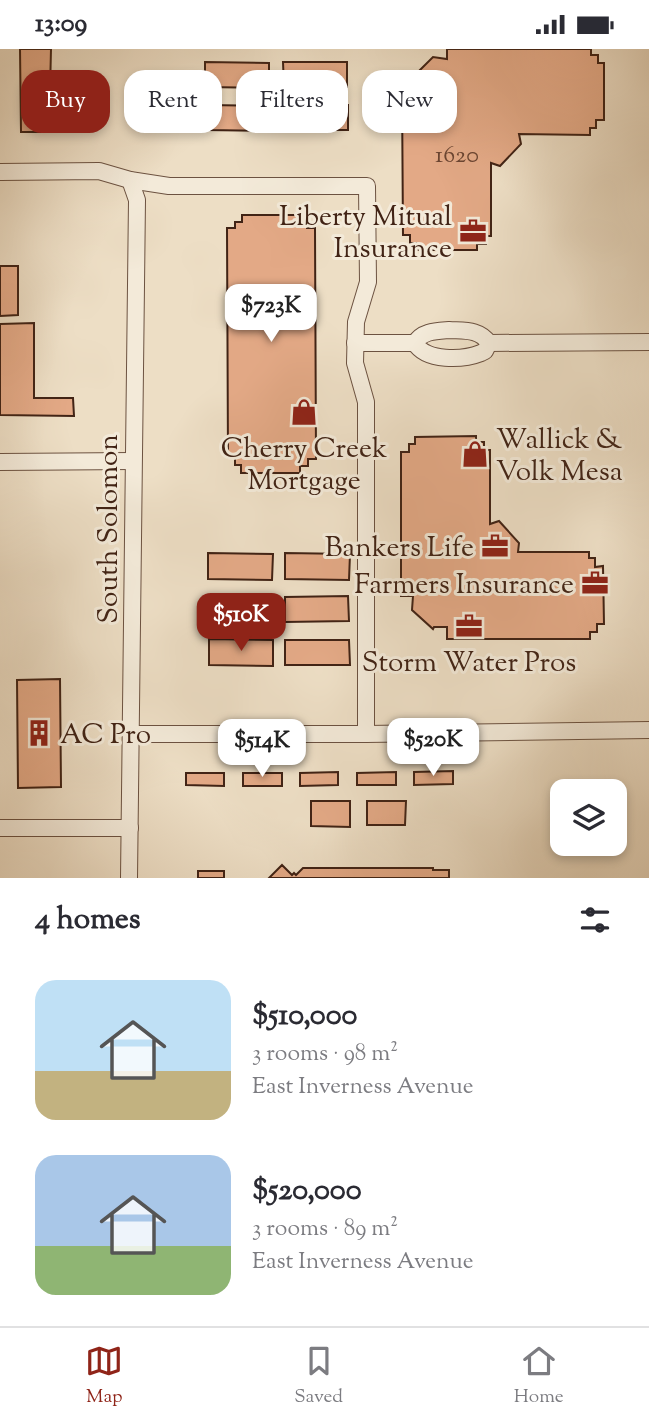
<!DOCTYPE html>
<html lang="en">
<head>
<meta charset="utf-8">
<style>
  body { margin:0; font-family:"Sorts Mill Goudy",serif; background:#f7f7f7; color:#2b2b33; height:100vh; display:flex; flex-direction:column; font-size:26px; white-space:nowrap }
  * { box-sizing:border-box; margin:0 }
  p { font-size:23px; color:#7c7c81 }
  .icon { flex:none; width:38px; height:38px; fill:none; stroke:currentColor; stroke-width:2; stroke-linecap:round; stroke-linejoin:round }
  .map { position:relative; height:829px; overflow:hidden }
  .details { display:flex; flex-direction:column; background:#fff; flex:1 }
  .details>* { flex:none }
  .top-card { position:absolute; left:21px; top:21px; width:607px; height:63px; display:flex; gap:14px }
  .fabs { position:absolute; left:550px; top:730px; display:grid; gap:14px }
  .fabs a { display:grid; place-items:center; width:77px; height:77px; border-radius:14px; background:#fff; box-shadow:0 4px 10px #0003; font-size:35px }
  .price { position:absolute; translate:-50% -60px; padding:0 16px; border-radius:14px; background:#fff; color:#222; font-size:23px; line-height:46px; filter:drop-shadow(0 2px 4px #0008) }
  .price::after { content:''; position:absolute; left:50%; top:42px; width:21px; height:16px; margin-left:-10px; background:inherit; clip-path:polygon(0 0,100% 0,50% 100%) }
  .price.selected { background:#8f2418; color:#fff }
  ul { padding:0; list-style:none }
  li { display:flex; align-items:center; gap:21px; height:175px; padding:0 35px }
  li span { display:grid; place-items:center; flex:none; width:196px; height:140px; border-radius:21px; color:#555 }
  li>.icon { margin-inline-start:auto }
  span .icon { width:84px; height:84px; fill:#fffc; stroke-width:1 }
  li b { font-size:30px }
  h2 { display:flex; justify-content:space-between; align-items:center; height:84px; padding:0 35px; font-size:30px }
  .chip { padding:0 24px; border-radius:21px; background:#fff; box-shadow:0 4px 10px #0003; font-size:24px; line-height:63px }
  .chip.selected { background:#8f2418; color:#fff }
  .status { display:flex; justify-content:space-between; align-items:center; height:49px; padding:0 35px; background:#fff; direction:ltr }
  .status svg { height:19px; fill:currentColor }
  .tab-bar { display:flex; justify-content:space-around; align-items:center; height:98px; border-top:2px solid #e1e1e2; background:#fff; font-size:19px; color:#7c7c81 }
  .tab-bar a { display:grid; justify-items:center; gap:4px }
  .tab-bar .selected { color:#8f2418 }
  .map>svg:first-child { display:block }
  .building { fill:#e3a986; stroke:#412315; stroke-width:2 }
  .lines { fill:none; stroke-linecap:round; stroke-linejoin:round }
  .minor-casing { stroke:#6c5241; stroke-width:18 }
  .minor { stroke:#f3ead9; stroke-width:16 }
  .labels { text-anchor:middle; stroke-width:6; stroke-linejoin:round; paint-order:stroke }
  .number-label { font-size:24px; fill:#6a4431 }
  .poi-label { font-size:28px; fill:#412315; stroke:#f3ead9; text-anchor:end }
  .street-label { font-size:28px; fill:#412315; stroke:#f3ead9 }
</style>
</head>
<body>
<div class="status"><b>13:09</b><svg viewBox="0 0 49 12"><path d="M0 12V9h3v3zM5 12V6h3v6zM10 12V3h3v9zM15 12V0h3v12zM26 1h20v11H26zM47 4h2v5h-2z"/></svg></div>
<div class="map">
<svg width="649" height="829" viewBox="0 0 649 829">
  <rect width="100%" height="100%" fill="#eddec5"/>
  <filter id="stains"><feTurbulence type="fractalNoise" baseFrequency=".00286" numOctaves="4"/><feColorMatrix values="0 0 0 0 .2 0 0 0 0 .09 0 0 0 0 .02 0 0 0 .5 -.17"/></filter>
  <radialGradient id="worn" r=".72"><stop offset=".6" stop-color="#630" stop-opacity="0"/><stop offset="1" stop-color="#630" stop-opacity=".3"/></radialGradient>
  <g class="building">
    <path d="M20,0H51L49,83H21Z"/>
    <path d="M447,0H591V6H598V14H604V71H596V79H590V86L519,85L521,95L500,117L491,114V187H486V195H477V201H416V194H410V186H403L402,41H414L413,28L433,8L447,10Z"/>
    <path d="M205,13L269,14V39L205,38Z"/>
    <path d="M283,13H347V38H284Z"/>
    <path d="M208,56L272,57V82L207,81Z"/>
    <rect x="284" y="56" width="64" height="25"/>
    <path d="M242,166H300V172H307V179H315L316,410H308V417H300V424H241V416H235V409H228L227,179H235V173H242Z"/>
    <path d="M0,217H18V266L0,267Z"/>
    <path d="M34,274V349H73L74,367L0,366V275Z"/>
    <path d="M476,387V393H484V401H490V475L499,472L519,494L518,503H589V509H595V518L603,517L604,575H597V583H590V590H447V578H434L433,580L412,561L413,547H401V403H409V395H415V388Z"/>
    <path d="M208,504L273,505L272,531L208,530Z"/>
    <path d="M285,504L350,505L349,531L285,530Z"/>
    <path d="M207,547L271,548V574L206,573Z"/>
    <path d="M348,547L349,572L285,573V548Z"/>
    <path d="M209,590L273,591V617L209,616Z"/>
    <path d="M285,591H349L350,616H285Z"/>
    <path d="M60,630L61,738L18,739L17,631Z"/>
    <path d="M453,722V735L414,736V723Z"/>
    <path d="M338,723V736L300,737V724Z"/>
    <path d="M396,723V736H357V724Z"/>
    <path d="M186,724H224V737L186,736Z"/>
    <rect x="243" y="724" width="39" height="13"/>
    <path d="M311,752H350V778L311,777Z"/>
    <path d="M367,752H406L405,776H367Z"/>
    <path d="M282,816L292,826L294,824L296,826L303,819H433V821H449V829H269Z"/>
    <rect x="198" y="822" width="26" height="7"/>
  </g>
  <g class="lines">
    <defs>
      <g id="minor">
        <path d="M0,123L99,122L130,131L169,137H367L368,233L356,273L355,314L366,353V685"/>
        <path d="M449,281C465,282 479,280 489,294L485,302L481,304C463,311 426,313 415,294C422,282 436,282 449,281Z"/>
        <path d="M355,294H415"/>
        <path d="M489,294L649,293"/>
        <path d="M0,413L133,412"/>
        <path d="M132,685H366L649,681"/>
        <path d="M0,779H130"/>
        <path d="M129,829L137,151L130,131"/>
      </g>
    </defs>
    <use href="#minor" class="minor-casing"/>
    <use href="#minor" class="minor"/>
  </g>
  <defs>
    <symbol id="office-bare" viewBox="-9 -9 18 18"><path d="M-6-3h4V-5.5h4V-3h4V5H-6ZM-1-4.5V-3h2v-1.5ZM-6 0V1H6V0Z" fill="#8f2418" stroke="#f3ead9" stroke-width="2.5" paint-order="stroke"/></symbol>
    <symbol id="shop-bare" viewBox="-9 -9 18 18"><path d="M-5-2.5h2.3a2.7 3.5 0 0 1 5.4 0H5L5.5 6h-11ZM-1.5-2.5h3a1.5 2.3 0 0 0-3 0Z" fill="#8f2418" stroke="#f3ead9" stroke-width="2.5" paint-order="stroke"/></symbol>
    <symbol id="building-bare" viewBox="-9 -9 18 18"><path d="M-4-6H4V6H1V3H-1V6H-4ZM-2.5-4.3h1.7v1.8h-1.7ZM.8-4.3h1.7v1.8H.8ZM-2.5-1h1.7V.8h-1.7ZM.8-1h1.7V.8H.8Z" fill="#8f2418" stroke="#f3ead9" stroke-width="2.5" paint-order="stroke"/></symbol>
  </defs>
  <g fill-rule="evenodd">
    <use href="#office-bare" x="454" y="163" width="38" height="38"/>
    <use href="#shop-bare" x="285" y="344" width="38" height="38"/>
    <use href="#shop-bare" x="456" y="386" width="38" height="38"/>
    <use href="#office-bare" x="476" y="478" width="38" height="38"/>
    <use href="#office-bare" x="576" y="515" width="38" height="38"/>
    <use href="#office-bare" x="450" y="558" width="38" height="38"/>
    <use href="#building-bare" x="20" y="665" width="38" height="38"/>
  </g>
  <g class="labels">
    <g class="number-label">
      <text x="457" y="113">1620</text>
    </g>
    <g class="poi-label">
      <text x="452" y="176">Liberty Mitual<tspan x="452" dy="32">Insurance</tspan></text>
      <text x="496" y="399" text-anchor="start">Wallick &amp;<tspan x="496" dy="32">Volk Mesa</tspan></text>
      <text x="304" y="408" text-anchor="middle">Cherry Creek<tspan x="304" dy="32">Mortgage</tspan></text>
      <text x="474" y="507">Bankers Life</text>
      <text x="574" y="544">Farmers Insurance</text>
      <text x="469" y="622" text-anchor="middle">Storm Water Pros</text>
      <text x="60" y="694" text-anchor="start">AC Pro</text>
    </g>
    <g class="street-label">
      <text transform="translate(107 480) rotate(-90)" y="10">South Solomon</text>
    </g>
  </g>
  <rect width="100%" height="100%" filter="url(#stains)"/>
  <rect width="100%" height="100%" fill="url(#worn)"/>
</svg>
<div class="fabs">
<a><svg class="icon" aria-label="layers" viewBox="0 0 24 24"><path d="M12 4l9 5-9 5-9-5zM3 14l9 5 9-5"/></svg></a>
</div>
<b class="price" style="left:271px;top:295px">$723K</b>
<b class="price selected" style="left:241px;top:604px">$510K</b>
<b class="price" style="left:433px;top:729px">$520K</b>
<b class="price" style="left:262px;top:730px">$514K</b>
<div class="top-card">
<a class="chip selected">Buy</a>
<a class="chip">Rent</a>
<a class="chip">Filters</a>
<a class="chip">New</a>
</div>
</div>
<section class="details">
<h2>4 homes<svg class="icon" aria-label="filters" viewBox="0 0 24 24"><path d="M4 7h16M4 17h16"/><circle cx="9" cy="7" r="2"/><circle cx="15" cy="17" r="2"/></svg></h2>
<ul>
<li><span style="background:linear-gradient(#bfe0f5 65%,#c2b280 0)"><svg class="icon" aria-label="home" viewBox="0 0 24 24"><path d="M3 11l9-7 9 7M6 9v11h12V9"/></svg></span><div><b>$510,000</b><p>3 rooms · 98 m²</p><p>East Inverness Avenue</p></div></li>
<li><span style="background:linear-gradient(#a9c7e8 65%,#8fb573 0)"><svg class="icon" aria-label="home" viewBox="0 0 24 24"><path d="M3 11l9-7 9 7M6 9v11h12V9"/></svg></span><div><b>$520,000</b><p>3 rooms · 89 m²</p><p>East Inverness Avenue</p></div></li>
</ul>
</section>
<nav class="tab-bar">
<a class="selected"><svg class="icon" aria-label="map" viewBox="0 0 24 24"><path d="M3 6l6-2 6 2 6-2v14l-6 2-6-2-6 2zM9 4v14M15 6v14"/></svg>Map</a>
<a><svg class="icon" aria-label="saved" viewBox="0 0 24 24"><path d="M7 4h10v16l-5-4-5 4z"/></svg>Saved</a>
<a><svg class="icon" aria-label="home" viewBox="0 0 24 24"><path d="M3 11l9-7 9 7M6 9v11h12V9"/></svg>Home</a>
</nav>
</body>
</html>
